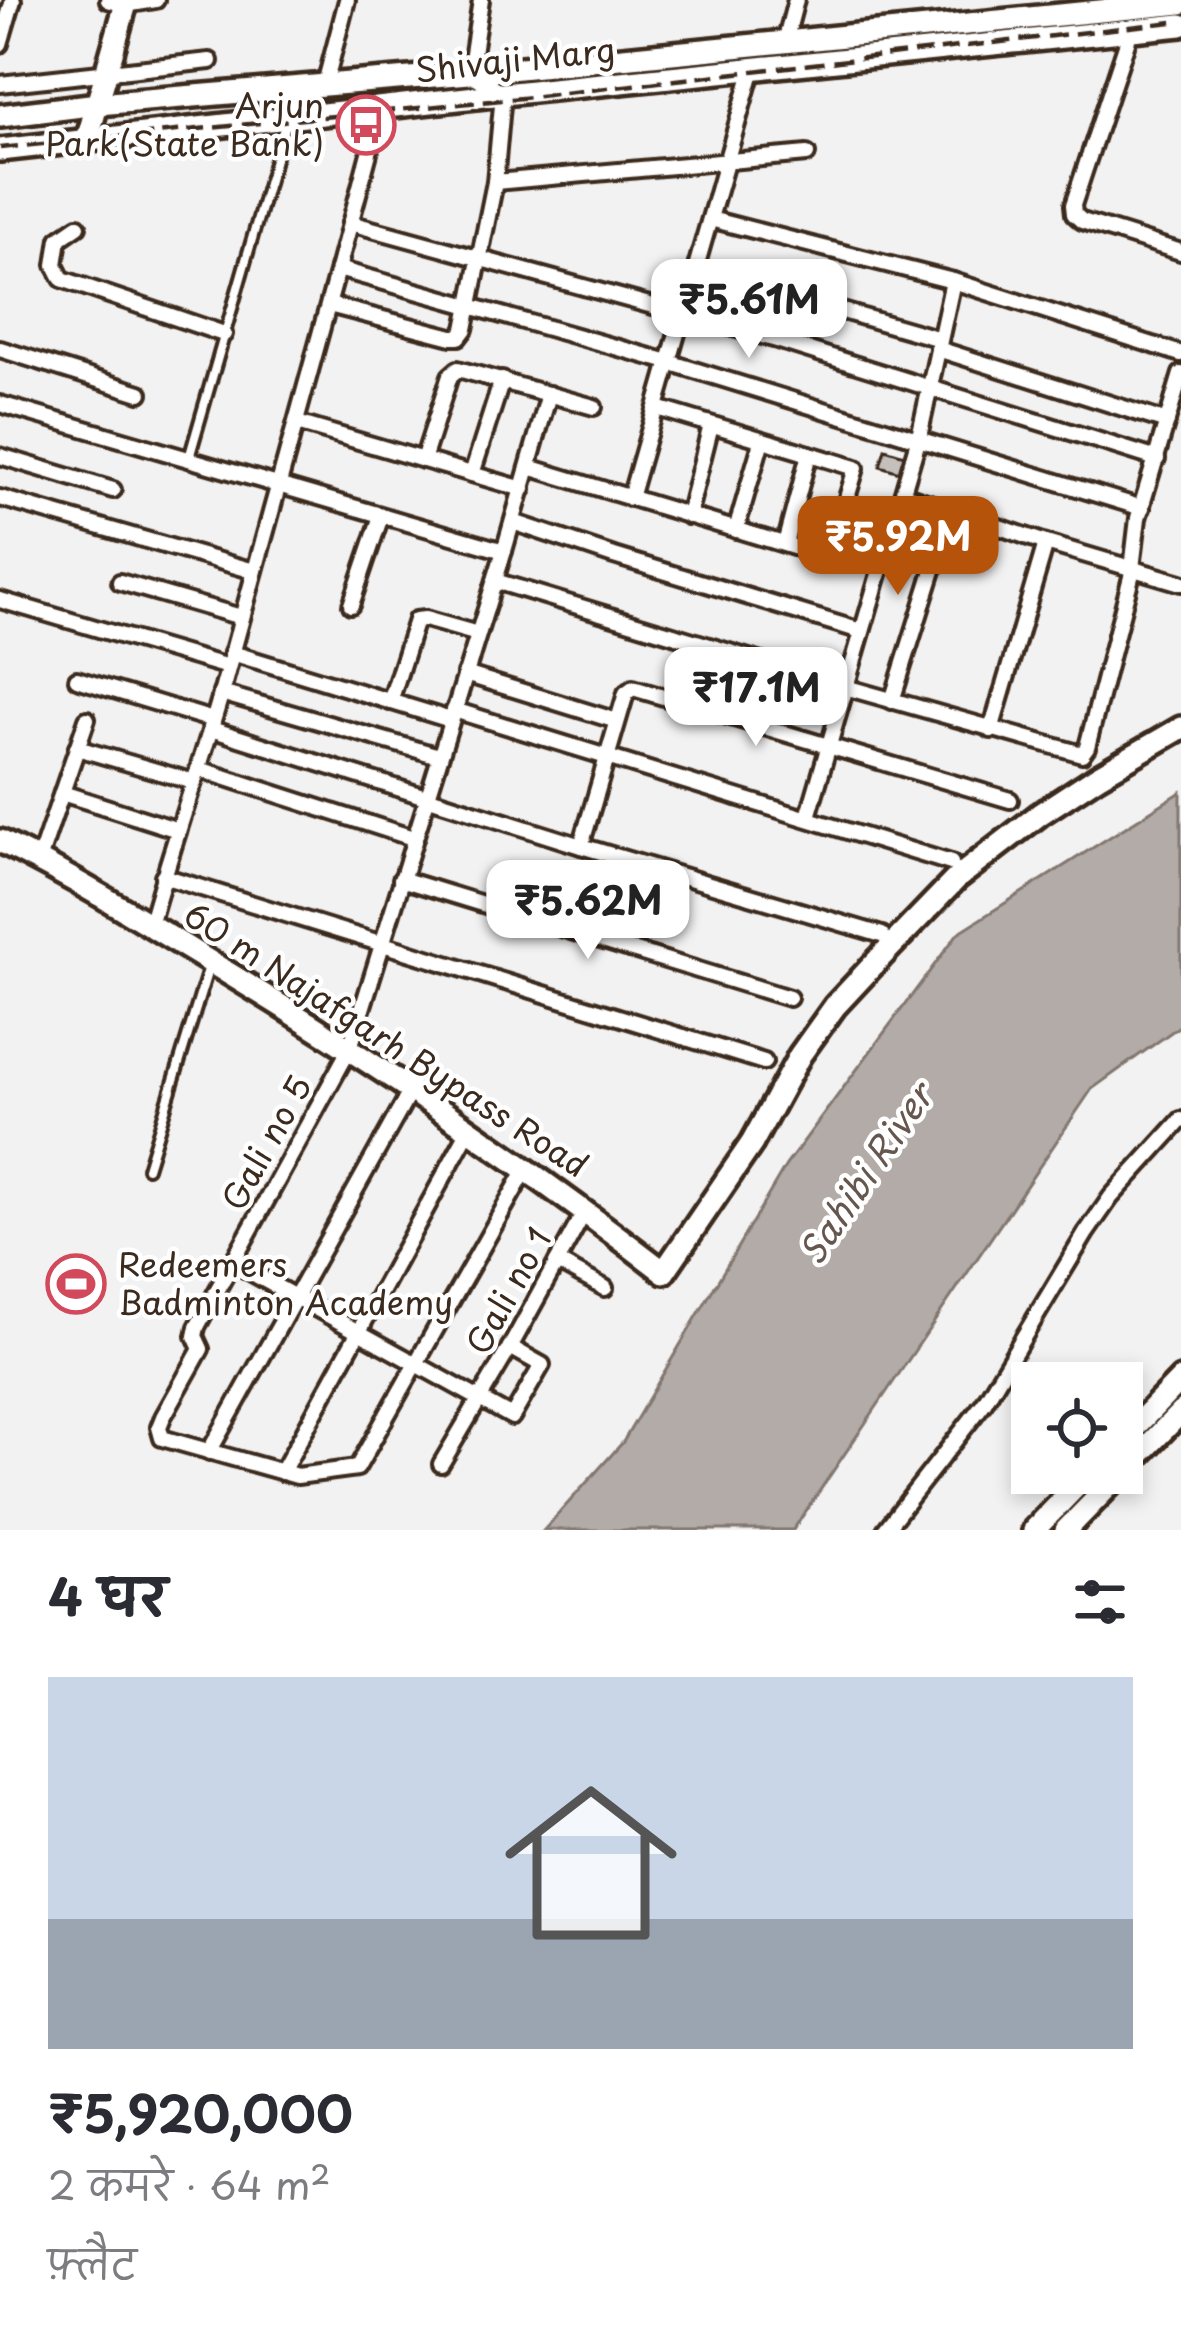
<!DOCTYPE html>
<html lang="hi">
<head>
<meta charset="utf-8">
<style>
  body { margin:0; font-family:"Playpen Sans","Playpen Sans Deva",sans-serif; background:#f2f2f3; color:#2b2b33; height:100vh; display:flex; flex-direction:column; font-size:45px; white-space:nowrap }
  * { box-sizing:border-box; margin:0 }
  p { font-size:39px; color:#7c7c81 }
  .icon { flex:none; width:66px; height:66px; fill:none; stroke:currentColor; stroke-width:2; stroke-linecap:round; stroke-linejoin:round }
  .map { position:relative; height:1530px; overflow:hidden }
  .side { display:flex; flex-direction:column; background:#fff; flex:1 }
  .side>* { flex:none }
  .buttons { position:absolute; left:1011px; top:1362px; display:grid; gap:24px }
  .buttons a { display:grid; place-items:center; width:132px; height:132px; border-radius:0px; background:#fff; box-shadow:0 6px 18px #0003; font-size:60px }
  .price { position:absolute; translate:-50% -102px; padding:0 27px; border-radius:24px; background:#fff; color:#222; font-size:39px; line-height:78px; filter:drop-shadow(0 3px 6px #0008) }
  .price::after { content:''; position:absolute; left:50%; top:72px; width:36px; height:27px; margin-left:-18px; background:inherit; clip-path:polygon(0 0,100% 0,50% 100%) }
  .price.on { background:#b45309; color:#fff }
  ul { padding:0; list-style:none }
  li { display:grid; align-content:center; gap:24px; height:636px; padding:0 48px }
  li+li { border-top:3px solid #e1e1e2 }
  li span { display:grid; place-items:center; height:372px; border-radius:0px; color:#555 }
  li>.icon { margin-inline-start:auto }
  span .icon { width:216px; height:216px; fill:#fffc; stroke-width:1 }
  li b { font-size:51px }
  h2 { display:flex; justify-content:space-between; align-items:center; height:144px; padding:0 48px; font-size:51px }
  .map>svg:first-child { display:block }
  .water { fill:#b2aba7; stroke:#827770; stroke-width:3 }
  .building { fill:#c6c0bd; stroke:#3b2a1e; stroke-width:3 }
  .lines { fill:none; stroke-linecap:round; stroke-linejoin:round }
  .lane-casing { stroke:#3b2a1e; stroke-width:16 }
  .street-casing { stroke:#3b2a1e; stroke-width:22 }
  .secondary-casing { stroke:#3b2a1e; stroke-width:30 }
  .lane { stroke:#fff; stroke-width:8 }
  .street { stroke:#fff; stroke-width:14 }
  .secondary { stroke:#fff; stroke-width:21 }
  .rail { stroke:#3b2a1e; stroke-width:4.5; stroke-dasharray:18 9; stroke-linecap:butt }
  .labels { text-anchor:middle; stroke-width:9; stroke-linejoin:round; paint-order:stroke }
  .street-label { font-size:33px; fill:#3b2a1e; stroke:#fff }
  .poi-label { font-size:33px; fill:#3b2a1e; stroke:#fff; text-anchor:end }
  .water-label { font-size:36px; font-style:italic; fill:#65574e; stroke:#fff }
</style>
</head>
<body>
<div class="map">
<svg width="1181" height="1530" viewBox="0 0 1181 1530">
  <rect width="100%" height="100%" fill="#f3f2f2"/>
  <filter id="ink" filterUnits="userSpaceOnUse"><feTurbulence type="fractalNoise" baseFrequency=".00833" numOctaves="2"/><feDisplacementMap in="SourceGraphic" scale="24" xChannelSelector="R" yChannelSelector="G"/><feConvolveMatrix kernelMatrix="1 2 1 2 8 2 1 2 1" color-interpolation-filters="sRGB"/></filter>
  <g filter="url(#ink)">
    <path class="water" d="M1181,792V1025L1092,1089L793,1530H544L623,1442L786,1165L958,933Z"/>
    <path class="building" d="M885,449L911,457L906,474L880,466Z"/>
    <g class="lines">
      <defs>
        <g id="lane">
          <path d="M189,458L286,121"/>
          <path d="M147,1168L210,963"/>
        </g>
        <g id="street">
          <path d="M108,0L125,5L156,0"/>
          <path d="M1131,30L1073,205L1074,214L1082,221L1181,252"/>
          <path d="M785,42L796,0"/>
          <path d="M0,44L13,0"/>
          <path d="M0,84L210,61"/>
          <path d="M325,84L347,0"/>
          <path d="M495,182L807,154"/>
          <path d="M710,219L953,281L1181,354"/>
          <path d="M350,223L777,340L1157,459"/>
          <path d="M78,226L59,239L55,265L62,279L224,334"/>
          <path d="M338,269L665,361L1142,508"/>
          <path d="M696,269L940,339"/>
          <path d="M329,305L452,337H459L465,329L495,182L503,94L470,73L481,0"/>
          <path d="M0,349L140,393"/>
          <path d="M938,349L1167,422"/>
          <path d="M0,404L504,551"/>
          <path d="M297,423L523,489"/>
          <path d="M0,456L113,490"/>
          <path d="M423,460L450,376L458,369L594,407"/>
          <path d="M529,467L820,555L831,551L856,468L657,408"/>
          <path d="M472,474L502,380"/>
          <path d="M903,494L1046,543L1181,583"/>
          <path d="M0,498L254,571"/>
          <path d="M630,498L753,68"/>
          <path d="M688,516L711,425"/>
          <path d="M513,522L614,556L861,631"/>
          <path d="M736,530L762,440"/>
          <path d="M785,544L809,454"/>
          <path d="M495,581L845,687L1082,754L1087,747L1131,577L1138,518L1181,374"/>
          <path d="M120,582L241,617"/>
          <path d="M0,600L228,667"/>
          <path d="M351,605L381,516"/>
          <path d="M232,653L451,720"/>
          <path d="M465,674L617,721"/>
          <path d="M77,679L213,720"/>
          <path d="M221,693L439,756"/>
          <path d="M892,701L952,510"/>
          <path d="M390,702L416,620L425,619L478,634"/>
          <path d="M454,710L951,863"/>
          <path d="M211,729L581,846L882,935"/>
          <path d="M991,730L1046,543"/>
          <path d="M77,748L194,782"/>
          <path d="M199,769L413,838"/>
          <path d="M62,793L178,830"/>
          <path d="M808,817L919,437L953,281"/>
          <path d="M581,846L626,693L633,688L1010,800"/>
          <path d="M39,860L87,719"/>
          <path d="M163,876L764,1062"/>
          <path d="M401,879L789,998"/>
          <path d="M150,925C171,848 198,774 220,698C275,501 329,305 381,108"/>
          <path d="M525,1171L357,1468L297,1476L162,1438L159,1427L163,1417L201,1349L195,1336L197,1327L350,1048L504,551L549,394"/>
          <path d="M232,1262L512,1417L542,1365L510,1347"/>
          <path d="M557,1262L605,1288"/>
          <path d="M209,1452L411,1090"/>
          <path d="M441,1464L513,1342L585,1211"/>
          <path d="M282,1472L469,1130"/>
          <path d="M885,1530L984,1403L1086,1233L1111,1197L1181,1120"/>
        </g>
        <g id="secondary">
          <path d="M0,116L98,104L470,73L1181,3"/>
          <path d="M87,140L127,0"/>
          <path d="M0,150L503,94L1181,25"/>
          <path d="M0,841C79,880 153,927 228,973C379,1065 524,1164 664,1272L752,1143L800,1055L835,1006L876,962L957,878L1040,814L1098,776L1181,728"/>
          <path d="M1122,1440L1181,1379"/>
          <path d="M1034,1530L1089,1473"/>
          <path d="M1066,1530L1181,1412"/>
        </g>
      </defs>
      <use href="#lane" class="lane-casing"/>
      <use href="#street" class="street-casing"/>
      <use href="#secondary" class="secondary-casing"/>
      <use href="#lane" class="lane"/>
      <use href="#street" class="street"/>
      <use href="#secondary" class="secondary"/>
      <path class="rail" d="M0,148L522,98L1181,21"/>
    </g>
  </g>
  <defs>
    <symbol id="bus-ring" viewBox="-11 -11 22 22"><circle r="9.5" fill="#fff" stroke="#d1495b" stroke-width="1.5"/><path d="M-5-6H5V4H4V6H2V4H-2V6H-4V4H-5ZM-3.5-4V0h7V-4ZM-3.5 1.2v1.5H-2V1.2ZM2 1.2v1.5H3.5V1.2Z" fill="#d1495b"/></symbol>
    <symbol id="stadium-ring" viewBox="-11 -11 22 22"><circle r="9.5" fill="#fff" stroke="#d1495b" stroke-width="1.5"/><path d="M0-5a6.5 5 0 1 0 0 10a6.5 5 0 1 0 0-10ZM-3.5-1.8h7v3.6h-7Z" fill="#d1495b"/></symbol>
  </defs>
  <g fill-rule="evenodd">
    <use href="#bus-ring" x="333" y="92" width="66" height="66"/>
    <use href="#stadium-ring" x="43" y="1251" width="66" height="66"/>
  </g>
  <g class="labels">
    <g class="street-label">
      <text transform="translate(515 60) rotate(-6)" y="12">Shivaji Marg</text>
      <text transform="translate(386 1040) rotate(33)" y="12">60 m Najafgarh Bypass Road</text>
      <text transform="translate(267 1143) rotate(-61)" y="12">Gali no 5</text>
      <text transform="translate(509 1291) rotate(-61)" y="12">Gali no 1</text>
    </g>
    <g class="poi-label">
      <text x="324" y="118">Arjun<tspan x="324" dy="38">Park(State Bank)</tspan></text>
      <text x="118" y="1277" text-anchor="start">Redeemers<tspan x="118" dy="38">Badminton Academy</tspan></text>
    </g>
    <g class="water-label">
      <text transform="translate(866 1174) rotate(-56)" y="13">Sahibi River</text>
    </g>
  </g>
</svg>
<div class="buttons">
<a><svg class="icon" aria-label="locate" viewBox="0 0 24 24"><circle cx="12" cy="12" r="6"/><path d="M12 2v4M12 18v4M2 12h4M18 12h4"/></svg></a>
</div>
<b class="price" style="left:749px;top:361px">₹5.61M</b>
<b class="price on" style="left:898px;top:598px">₹5.92M</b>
<b class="price" style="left:756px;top:749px">₹17.1M</b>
<b class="price" style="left:588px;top:962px">₹5.62M</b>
</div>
<section class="side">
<h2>4 घर<svg class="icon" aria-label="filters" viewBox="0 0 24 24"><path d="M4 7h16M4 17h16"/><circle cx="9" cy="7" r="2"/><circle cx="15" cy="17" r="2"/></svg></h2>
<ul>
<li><span style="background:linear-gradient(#c9d6e8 65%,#9aa5b1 0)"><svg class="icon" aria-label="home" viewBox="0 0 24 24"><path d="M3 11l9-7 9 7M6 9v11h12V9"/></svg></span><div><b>₹5,920,000</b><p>2 कमरे · 64 m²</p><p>फ़्लैट</p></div></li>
</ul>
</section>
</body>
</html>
